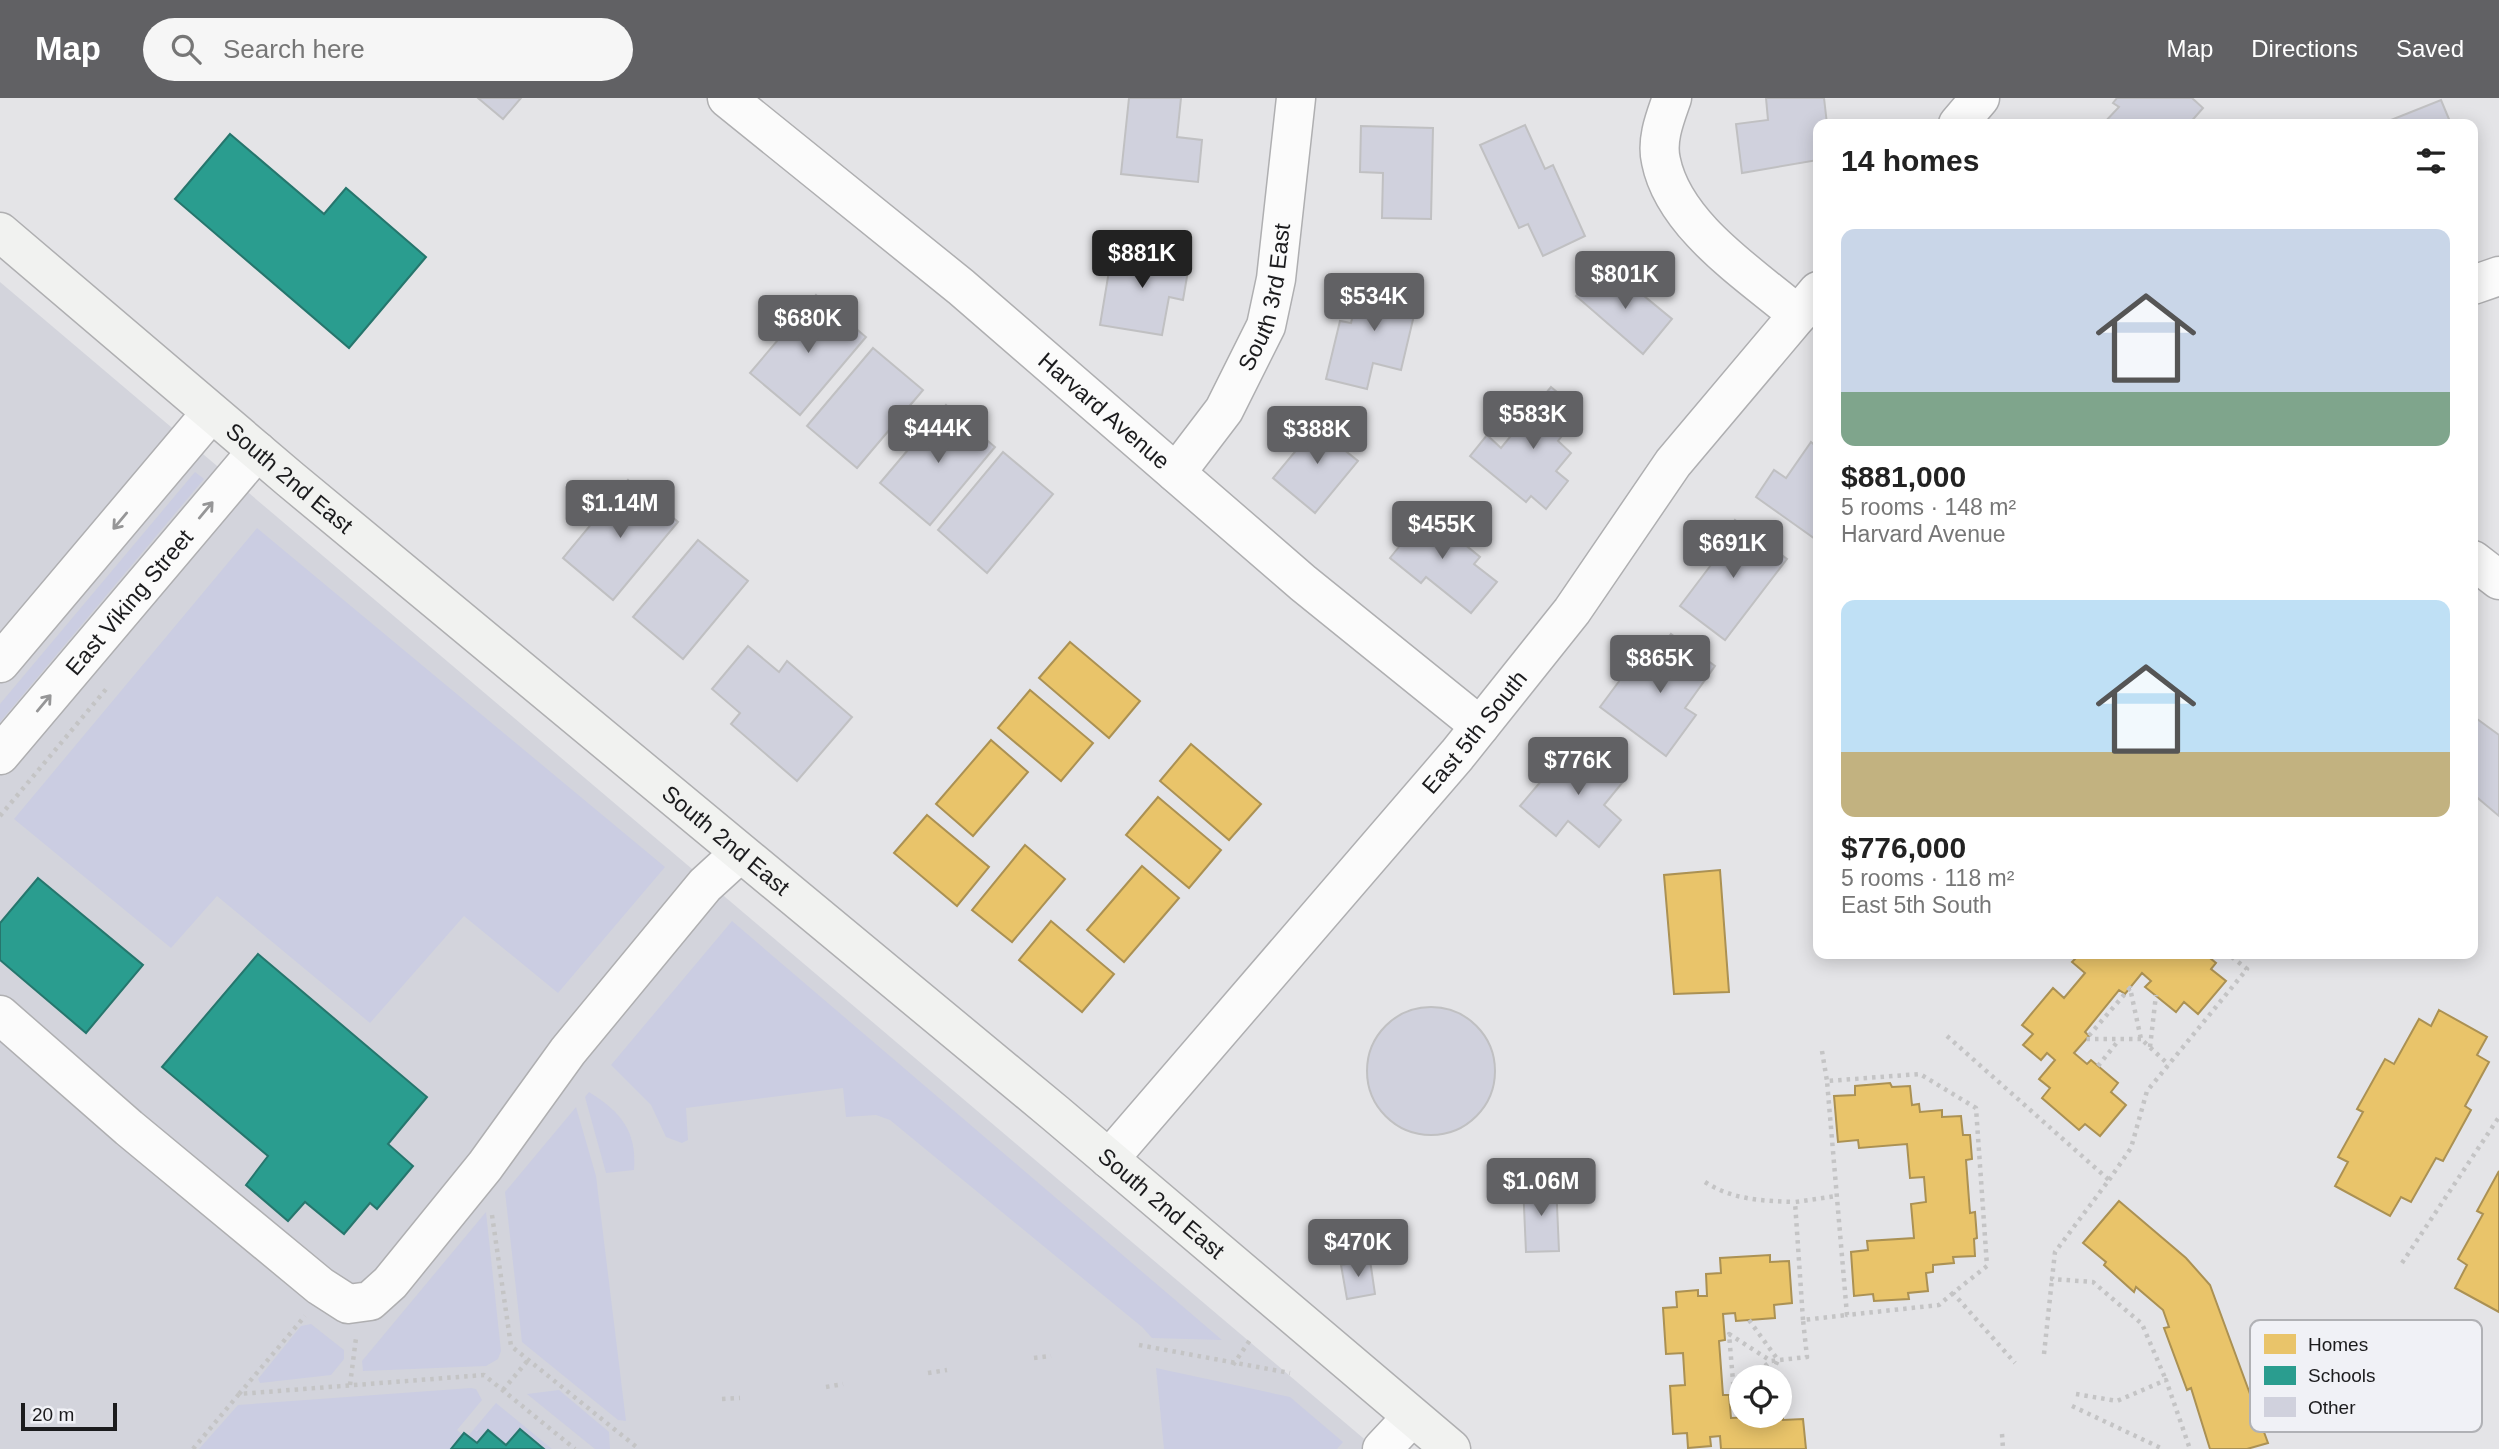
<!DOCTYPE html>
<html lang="en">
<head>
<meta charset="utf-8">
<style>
  body { margin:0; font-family:Helvetica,sans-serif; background:#f6f6f6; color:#222; height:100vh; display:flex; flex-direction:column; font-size:26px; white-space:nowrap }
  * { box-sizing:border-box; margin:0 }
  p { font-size:23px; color:#767676 }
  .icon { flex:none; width:38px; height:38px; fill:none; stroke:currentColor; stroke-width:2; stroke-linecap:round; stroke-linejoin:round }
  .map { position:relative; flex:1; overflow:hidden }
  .sheet { position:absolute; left:1813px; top:21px; width:665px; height:840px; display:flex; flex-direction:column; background:#fff; border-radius:14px; box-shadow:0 4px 18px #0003 }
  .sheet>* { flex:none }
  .buttons { position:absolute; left:1729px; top:1267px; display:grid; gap:14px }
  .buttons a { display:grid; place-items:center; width:63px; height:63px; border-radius:50%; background:#fff; box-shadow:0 4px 18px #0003; font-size:35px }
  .scale { position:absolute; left:21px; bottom:18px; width:96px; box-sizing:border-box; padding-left:7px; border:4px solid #1b1b1d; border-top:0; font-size:19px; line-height:24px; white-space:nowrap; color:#1b1b1d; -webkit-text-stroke:5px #f0f1f6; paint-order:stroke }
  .price { position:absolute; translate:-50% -60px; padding:0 16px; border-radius:7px; background:#616164; color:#fff; font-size:23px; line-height:46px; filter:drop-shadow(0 2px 4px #0008) }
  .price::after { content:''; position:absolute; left:50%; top:42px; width:21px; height:16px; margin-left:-10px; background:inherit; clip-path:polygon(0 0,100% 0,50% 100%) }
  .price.current { background:#222; color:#fff }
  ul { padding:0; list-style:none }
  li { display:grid; align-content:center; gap:14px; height:371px; padding:0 28px }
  li span { display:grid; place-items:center; height:217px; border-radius:14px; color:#555 }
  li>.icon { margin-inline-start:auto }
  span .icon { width:126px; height:126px; fill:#fffc; stroke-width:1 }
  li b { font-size:30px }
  h2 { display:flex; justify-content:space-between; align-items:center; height:84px; padding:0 28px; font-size:30px }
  header { display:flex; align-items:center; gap:42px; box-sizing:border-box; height:98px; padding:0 35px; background:#616164; color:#fff }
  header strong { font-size:33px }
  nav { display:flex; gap:38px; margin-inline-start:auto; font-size:24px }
  .search { width:490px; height:63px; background:#f6f6f6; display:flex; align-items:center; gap:18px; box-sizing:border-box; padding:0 24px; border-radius:38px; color:#767676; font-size:26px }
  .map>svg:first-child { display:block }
  .built { fill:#d3d4dc }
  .green { fill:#cbcde2 }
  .homes { fill:#e9c46a; stroke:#ab9153; stroke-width:2 }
  .schools { fill:#2a9d8f; stroke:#26766d; stroke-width:2 }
  .building { fill:#d0d1dd; stroke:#c0c0c2; stroke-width:2 }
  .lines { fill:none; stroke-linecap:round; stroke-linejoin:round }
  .street-casing { stroke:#afafb1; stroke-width:41 }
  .secondary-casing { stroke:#afafb1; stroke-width:41 }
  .path { stroke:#c4c4c5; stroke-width:4.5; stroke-dasharray:3.5 5; stroke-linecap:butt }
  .street { stroke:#fbfbfb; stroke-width:38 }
  .secondary { stroke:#f1f2f0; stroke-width:38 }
  .oneway { stroke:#969697 }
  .labels { text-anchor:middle; stroke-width:7; stroke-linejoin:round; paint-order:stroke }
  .street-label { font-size:23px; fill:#1b1b1d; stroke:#f0f1f6 }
  .key { fill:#f0f1f6; stroke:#b0b1b5; stroke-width:2 }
  .key-label { font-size:19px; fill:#1b1b1d }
</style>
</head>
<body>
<header>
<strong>Map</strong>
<div class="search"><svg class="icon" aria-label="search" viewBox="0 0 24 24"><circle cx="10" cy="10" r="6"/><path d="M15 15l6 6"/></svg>Search here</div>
<nav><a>Map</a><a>Directions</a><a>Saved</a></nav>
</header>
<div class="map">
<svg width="2499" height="1351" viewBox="0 0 2499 1351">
  <rect width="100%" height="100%" fill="#e4e4e7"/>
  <path class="built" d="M0,184L1376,1351H0Z"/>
  <g class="green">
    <path d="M195,374L204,381L0,624V606Z"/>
    <path d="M257,430L665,769L558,895L464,818L370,925L217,798L171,850L14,721Z"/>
    <path d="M732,823L1222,1242L1152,1240L1142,1229L890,1022L876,1017L846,1019L843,990L686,1010L688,1042L682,1045L666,1039L651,1007L611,967Z"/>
    <path d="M589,994C621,1014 637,1033 634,1072L606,1075L585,999Z"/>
    <path d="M576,1009L596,1078L626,1323L618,1322L522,1244L505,1094Z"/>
    <path d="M486,1114L501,1253L498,1261L486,1268L363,1273L362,1263Z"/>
    <path d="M311,1226L344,1252V1261L331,1277L260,1285L258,1281L301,1228Z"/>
    <path d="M1156,1270L1290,1299L1343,1344L1337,1351H1164Z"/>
    <path d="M471,1290L476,1291L482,1302L457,1332L463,1337L451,1351H199L238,1307Z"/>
    <path d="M559,1292L609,1334L610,1351H595L527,1296Z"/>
    <path d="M496,1305L552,1351H544L520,1331L506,1347L488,1332L477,1345L468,1338Z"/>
  </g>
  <g class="homes">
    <path d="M1070,544L1140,603L1109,640L1039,580Z"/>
    <path d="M1030,592L1093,645L1061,683L998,630Z"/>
    <path d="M991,642L1028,674L973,738L936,706Z"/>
    <path d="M1191,646L1261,706L1229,742L1160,683Z"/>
    <path d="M1158,699L1221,752L1189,790L1126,737Z"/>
    <path d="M927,717L989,769L957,808L894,755Z"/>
    <path d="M1025,747L1065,781L1012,844L972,812Z"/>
    <path d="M1142,768L1179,800L1124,864L1087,832Z"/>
    <path d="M1720,772L1729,894L1674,896L1664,777Z"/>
    <path d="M1051,823L1114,876L1082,914L1019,862Z"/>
    <path d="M2080,856H2205L2216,865L2211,871L2226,883L2198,916L2184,904L2176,914L2145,889L2151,883L2142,875L2125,896L2119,892L2085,934L2089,938L2074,955L2087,966L2091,962L2118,985L2111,994L2126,1007L2100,1038L2085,1026L2079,1032L2042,1000L2050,990L2039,981L2055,962L2047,955L2041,962L2023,947L2033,936L2022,927L2053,890L2064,900L2085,875L2072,864Z"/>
    <path d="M2439,912L2487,939L2477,957L2489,964L2465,1008L2471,1012L2443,1063L2436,1060L2411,1104L2401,1099L2390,1118L2335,1088L2348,1064L2338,1059L2363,1014L2357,1011L2385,961L2394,966L2419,921L2431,928Z"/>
    <path d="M1890,985L1892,989L1910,988L1912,1007L1919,1006L1920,1014L1942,1012V1019L1961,1018L1963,1037H1970L1972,1061L1966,1062L1970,1115L1975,1114L1977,1140L1974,1141L1975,1158L1953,1159L1954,1165L1933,1167V1174L1926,1175L1928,1193L1908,1195L1909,1201L1874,1203L1873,1196L1854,1198L1851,1154L1868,1152L1867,1143L1914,1140L1911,1106L1926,1104L1924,1079L1910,1080L1907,1046L1859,1050L1858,1042L1838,1044L1834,998L1855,997V988Z"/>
    <path d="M2499,1073V1214L2455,1190L2467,1167L2458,1161L2483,1116L2477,1113Z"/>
    <path d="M2119,1103L2186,1160L2210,1187L2268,1345L2247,1351H2210L2191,1290L2187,1292L2164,1230L2169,1229L2163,1212L2136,1189L2134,1194L2104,1167L2106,1164L2083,1145Z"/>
    <path d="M1770,1157V1164L1789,1163L1792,1205L1774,1207L1775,1220L1736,1223L1735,1215L1723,1216L1725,1242L1719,1243L1723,1297H1729L1731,1320L1780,1318V1311H1783V1322L1803,1321L1806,1351H1721L1720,1338L1710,1339L1711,1348L1688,1350L1687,1335L1673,1336L1670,1288L1685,1287L1683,1255L1666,1256L1663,1210L1677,1209L1676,1194L1698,1192V1198H1707L1706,1176L1721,1175L1720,1160Z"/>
  </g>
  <g class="schools">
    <path d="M230,36L324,116L346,90L426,159L349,250L175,101Z"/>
    <path d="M38,780L143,867L86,935L0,862V825Z"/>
    <path d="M258,856L427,999L388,1046L413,1068L377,1111L370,1105L344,1136L305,1104L288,1123L246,1087L268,1058L162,969Z"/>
    <path d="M520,1331L544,1351H451L464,1335L477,1345L488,1332L506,1347Z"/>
  </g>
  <g class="building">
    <path d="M478,0H521L503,21Z"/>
    <path d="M1129,0H1181L1177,39L1202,42L1198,84L1121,76Z"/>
    <path d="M1766,0H1824L1827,26H1818V62L1742,75L1736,26L1768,22Z"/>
    <path d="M2117,0H2192L2203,10L2189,26H2103L2119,9L2113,5Z"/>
    <path d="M2441,2L2451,26H2381Z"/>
    <path d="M1525,27L1545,71L1553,67L1585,138L1543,158L1528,126L1519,130L1480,47Z"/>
    <path d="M1361,28L1433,30L1431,121L1382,120L1383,75L1360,74Z"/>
    <path d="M1113,149L1190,161L1183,202L1169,199L1162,237L1100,227Z"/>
    <path d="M1598,172L1620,192L1627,184L1672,221L1643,256L1576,198Z"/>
    <path d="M1362,179L1420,192L1401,272L1373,265L1367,291L1326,281L1340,223L1351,225Z"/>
    <path d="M816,197L866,239L800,317L750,275Z"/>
    <path d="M873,250L923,292L857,370L807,328Z"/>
    <path d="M1551,289L1581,314L1558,343L1571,355L1556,373L1568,383L1546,411L1531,398L1526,404L1470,358L1487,337L1501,350Z"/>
    <path d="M946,307L995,349L930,427L880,385Z"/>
    <path d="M1324,319L1345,336L1337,346L1358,363L1315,415L1273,380Z"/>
    <path d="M1811,344L1818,350V443L1756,399L1774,372L1786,380Z"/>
    <path d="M1003,354L1053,396L987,475L938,432Z"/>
    <path d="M628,382L678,424L613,502L563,460Z"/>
    <path d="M1419,409L1480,459L1474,466L1497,484L1471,515L1426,479L1421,485L1390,460L1402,445L1395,439Z"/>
    <path d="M1735,422L1787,461L1725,542L1680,508L1717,459L1711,454Z"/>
    <path d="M698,442L748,483L683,561L633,519Z"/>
    <path d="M1671,536L1715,568L1685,610L1696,617L1666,658L1600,609L1623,578L1629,582L1647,558L1652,562Z"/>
    <path d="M748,548L779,574L787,563L852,619L797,683L731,626L740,615L712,591Z"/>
    <path d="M2473,618L2499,637V718L2473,696Z"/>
    <path d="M1587,646L1627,679L1604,707L1621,722L1599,749L1568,723L1556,738L1520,708L1548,675L1557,682Z"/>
    <circle cx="1431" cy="973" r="64"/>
    <path d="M1556,1085L1559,1153L1526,1154L1523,1086Z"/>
    <path d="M1370,1162L1375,1196L1347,1201L1341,1167Z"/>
  </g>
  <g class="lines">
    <defs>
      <g id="street">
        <path id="s1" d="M727,0L961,189L1303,485L1480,628"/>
        <path d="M1672,0C1665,20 1656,42 1661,63C1674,128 1750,176 1798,217"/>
        <path d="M1958,26L1980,0"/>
        <path d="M2473,187L2499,178"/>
        <path id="s2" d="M1176,375L1224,312L1266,228L1276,181L1296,0"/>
        <path d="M2473,462L2499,482"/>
        <path d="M0,565L211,315"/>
        <path id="s3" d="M0,657L257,353"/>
        <path d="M0,917L129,1030L320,1188L348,1206L370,1203L390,1185L485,1068L568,953L705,787L740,755"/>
        <path id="s4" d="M1109,1061L1457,657L1572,513L1673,365L1818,193"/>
        <path d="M1382,1351L1412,1319"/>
      </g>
      <g id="secondary">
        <path id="s5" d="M0,134L290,381L1055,1015L1451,1351"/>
      </g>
    </defs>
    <use href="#street" class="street-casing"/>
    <use href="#secondary" class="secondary-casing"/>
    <g class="path">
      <path d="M0,718L107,590"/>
      <path d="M1947,938L2109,1082L2055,1154L2052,1181L2093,1184L2142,1226L2166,1282"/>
      <path d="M2141,941H2086L2130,890L2141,941L2169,967"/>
      <path d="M2150,949L2156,897"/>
      <path d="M1822,953L1827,983"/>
      <path d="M2098,968L2119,942"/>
      <path d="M2109,1082L2131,1050L2147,993L2247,871L2228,856"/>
      <path d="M1705,1084C1733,1102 1763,1103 1795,1104"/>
      <path d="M492,1117L511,1248L639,1351"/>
      <path d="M2402,1165L2499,1019"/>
      <path d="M1953,1195L1939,1207L1847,1217L1827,983L1920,976L1976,1010L1987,1168L1953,1195L2015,1265"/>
      <path d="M1749,1222L1778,1262L1770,1279"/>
      <path d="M1803,1222L1795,1104L1837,1098"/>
      <path d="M1139,1247L1290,1275"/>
      <path d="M2044,1256L2052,1181"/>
      <path d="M1034,1260L1051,1258"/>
      <path d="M1233,1267L1250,1242"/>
      <path d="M928,1275L947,1272"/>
      <path d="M1752,1279L1771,1263L1807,1259L1803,1222L1847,1217"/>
      <path d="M350,1287L356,1240"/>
      <path d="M826,1289L843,1286"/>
      <path d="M1741,1289L1734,1295L1729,1236L1771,1263"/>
      <path d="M503,1292L529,1261"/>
      <path d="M239,1296L305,1218"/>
      <path d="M2076,1296L2117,1303L2166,1282L2190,1351"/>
      <path d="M722,1301L740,1300"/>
      <path d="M2072,1308L2163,1351"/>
      <path d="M2002,1336L2003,1351"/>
      <path d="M193,1351L239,1296L484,1277L575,1351"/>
    </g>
    <use href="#street" class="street"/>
    <use href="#secondary" class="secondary"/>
  </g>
  <defs><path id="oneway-shaft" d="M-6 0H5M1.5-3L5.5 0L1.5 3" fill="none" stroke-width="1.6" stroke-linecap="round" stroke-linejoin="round" transform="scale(1.75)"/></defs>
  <g class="oneway">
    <use href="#oneway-shaft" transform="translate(206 412) rotate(-50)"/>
    <use href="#oneway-shaft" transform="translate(120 423) rotate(130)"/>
    <use href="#oneway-shaft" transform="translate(44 605) rotate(-50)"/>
  </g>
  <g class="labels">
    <g class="street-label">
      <text dy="8" stroke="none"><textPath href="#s2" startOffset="201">South 3rd East</textPath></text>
      <text dy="8" stroke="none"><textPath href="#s1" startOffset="490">Harvard Avenue</textPath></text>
      <text dy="8" stroke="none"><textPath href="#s5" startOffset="380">South 2nd East</textPath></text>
      <text dy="8" stroke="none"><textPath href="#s3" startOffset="200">East Viking Street</textPath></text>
      <text dy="8" stroke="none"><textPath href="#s4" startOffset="562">East 5th South</textPath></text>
      <text dy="8" stroke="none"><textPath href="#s5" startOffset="947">South 2nd East</textPath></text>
      <text dy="8" stroke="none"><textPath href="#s5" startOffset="1514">South 2nd East</textPath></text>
    </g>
  </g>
  <rect x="2250" y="1222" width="232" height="112" rx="10" class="key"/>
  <rect x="2264" y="1236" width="32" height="20" fill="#e9c46a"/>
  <rect x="2264" y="1268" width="32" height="19" fill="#2a9d8f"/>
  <rect x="2264" y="1299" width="32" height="20" fill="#d0d1dd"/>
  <g class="key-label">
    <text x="2308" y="1253">Homes</text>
    <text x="2308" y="1284">Schools</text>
    <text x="2308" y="1316">Other</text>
  </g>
</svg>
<div class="buttons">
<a><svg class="icon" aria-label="locate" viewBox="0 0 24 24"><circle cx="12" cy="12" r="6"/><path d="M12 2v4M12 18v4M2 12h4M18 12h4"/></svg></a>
</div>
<div class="scale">20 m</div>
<b class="price current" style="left:1142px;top:192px">$881K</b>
<b class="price" style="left:1625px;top:213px">$801K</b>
<b class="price" style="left:1374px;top:235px">$534K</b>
<b class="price" style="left:808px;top:257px">$680K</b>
<b class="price" style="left:1533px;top:353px">$583K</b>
<b class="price" style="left:938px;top:367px">$444K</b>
<b class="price" style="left:1317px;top:368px">$388K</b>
<b class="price" style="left:620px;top:442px">$1.14M</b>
<b class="price" style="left:1442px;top:463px">$455K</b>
<b class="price" style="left:1733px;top:482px">$691K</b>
<b class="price" style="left:1660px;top:597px">$865K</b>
<b class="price" style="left:1578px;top:699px">$776K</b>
<b class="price" style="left:1541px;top:1120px">$1.06M</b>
<b class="price" style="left:1358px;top:1181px">$470K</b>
<section class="sheet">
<h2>14 homes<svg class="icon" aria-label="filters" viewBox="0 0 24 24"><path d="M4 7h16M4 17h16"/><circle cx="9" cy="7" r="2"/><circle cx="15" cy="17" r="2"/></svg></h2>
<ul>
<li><span style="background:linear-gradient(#c9d6e8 75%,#7fa58c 0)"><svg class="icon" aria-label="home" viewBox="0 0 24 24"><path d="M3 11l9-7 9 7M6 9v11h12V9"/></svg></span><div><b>$881,000</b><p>5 rooms · 148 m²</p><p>Harvard Avenue</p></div></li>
<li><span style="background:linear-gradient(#bfe0f5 70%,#c2b280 0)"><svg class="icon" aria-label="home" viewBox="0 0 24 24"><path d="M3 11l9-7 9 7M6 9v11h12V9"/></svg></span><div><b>$776,000</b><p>5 rooms · 118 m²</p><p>East 5th South</p></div></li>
</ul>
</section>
</div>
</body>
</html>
